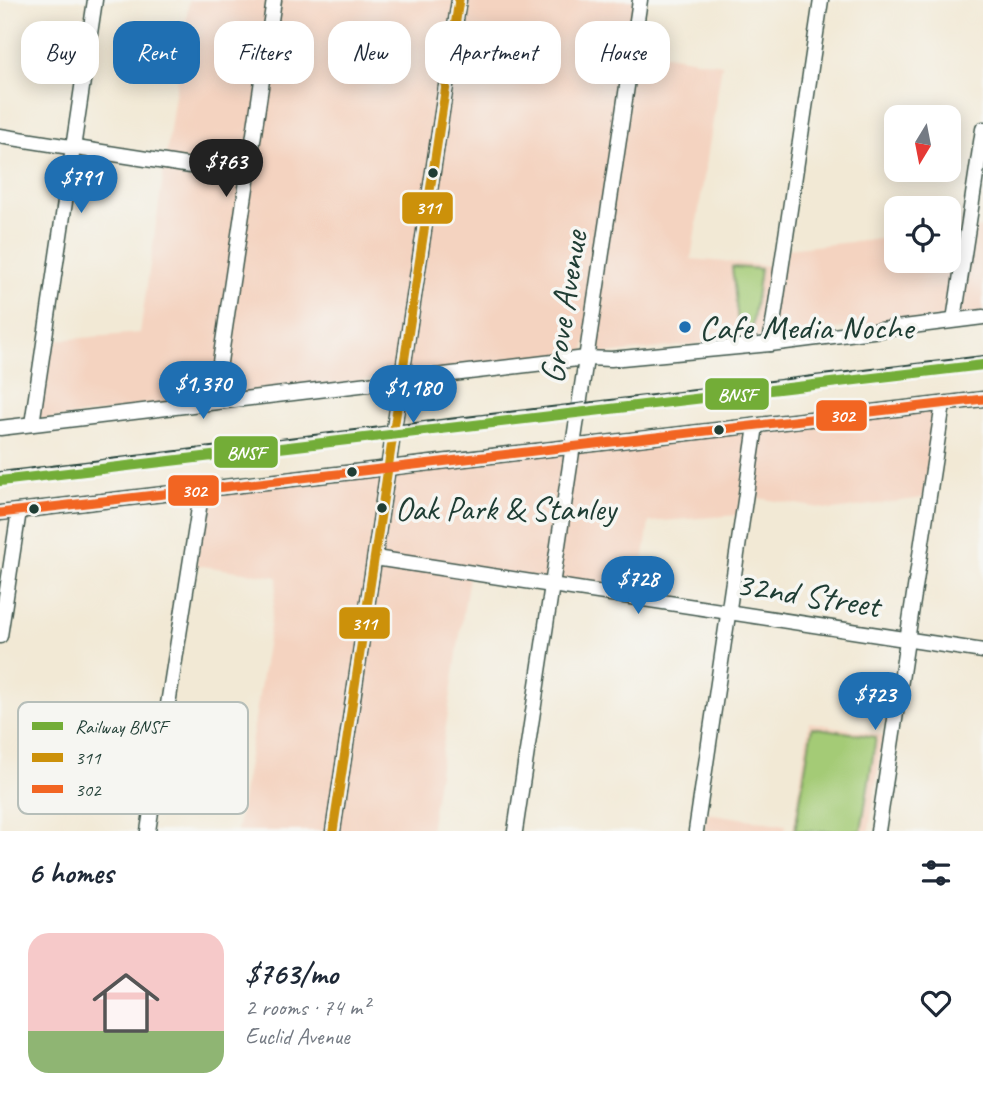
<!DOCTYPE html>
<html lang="en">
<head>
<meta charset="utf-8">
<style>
  body { margin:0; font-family:Caveat,sans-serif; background:#f2f2f3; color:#1f2937; height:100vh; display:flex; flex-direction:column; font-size:26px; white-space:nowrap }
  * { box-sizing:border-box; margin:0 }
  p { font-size:23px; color:#747a83 }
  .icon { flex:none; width:38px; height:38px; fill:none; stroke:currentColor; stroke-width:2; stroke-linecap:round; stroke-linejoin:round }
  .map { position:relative; height:831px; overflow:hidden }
  .drawer { display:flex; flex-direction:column; background:#fff; flex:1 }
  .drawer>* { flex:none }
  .top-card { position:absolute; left:21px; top:21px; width:942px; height:63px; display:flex; gap:14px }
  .needle { width:46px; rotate:190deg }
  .fabs { position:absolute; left:884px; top:105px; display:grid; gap:14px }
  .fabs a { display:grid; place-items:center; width:77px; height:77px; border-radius:14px; background:#fff; box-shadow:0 4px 18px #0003; font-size:35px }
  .price { position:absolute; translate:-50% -60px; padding:0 16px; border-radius:24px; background:#1f6fb2; color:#fff; font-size:23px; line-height:46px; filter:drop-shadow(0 2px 4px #0008) }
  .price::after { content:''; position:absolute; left:50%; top:42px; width:21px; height:16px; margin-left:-10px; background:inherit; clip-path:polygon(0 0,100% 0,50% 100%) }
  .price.active { background:#222; color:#fff }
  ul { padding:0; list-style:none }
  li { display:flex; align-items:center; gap:21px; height:175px; padding:0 28px }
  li+li { border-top:2px solid #e0e1e3 }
  li span { display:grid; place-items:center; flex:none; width:196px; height:140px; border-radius:21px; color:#555 }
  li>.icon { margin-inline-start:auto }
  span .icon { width:84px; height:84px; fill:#fffc; stroke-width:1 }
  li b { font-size:30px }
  h2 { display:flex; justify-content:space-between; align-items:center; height:84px; padding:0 28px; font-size:30px }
  .chip { padding:0 24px; border-radius:21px; background:#fff; box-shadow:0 4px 18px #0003; font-size:24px; line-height:63px }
  .chip.active { background:#1f6fb2; color:#fff }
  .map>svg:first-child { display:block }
  .built { fill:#f4d3c0 }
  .green { fill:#a4cb76; stroke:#628455; stroke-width:2 }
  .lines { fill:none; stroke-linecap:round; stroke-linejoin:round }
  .minor-casing { stroke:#3f574c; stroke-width:17 }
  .minor { stroke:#fff; stroke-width:14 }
  .rail-casing { stroke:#1f3d34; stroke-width:6 }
  .rail { stroke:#f6f6f2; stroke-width:3.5; stroke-dasharray:10; stroke-linecap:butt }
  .bus-1-casing { stroke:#f6f6f2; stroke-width:14 }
  .bus-2-casing { stroke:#f6f6f2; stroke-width:14 }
  .bus-1 { stroke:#cc910a; stroke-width:9 }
  .bus-2 { stroke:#f26522; stroke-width:9 }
  .rail-1-casing { stroke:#f6f6f2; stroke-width:16 }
  .rail-1 { stroke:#73ad37; stroke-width:10 }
  .bus-dot { fill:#1f3d34; stroke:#f6f6f2; stroke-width:2.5 }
  .poi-dot { fill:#1f6fb2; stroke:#f6f6f2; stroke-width:2.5 }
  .labels { text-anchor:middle; stroke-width:7; stroke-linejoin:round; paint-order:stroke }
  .bus-label { font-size:33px; fill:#1f3d34; stroke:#f6f6f2; text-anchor:start }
  .street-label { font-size:35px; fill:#1f3d34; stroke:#f6f6f2 }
  .poi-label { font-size:35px; fill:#1f3d34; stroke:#f6f6f2; text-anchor:start }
  .key { fill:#f6f6f2; stroke:#b6beb9; stroke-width:2 }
  .key-label { font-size:19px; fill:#1f3d34 }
  .line-badge { stroke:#f6f6f2; stroke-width:2.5 }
  .badge-label { font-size:19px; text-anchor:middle; font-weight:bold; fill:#fff }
</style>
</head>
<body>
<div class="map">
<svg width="983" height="831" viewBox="0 0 983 831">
  <rect width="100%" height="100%" fill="#f6f6f2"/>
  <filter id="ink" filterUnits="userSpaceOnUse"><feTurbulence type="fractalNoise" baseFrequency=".0143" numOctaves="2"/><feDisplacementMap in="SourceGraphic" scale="14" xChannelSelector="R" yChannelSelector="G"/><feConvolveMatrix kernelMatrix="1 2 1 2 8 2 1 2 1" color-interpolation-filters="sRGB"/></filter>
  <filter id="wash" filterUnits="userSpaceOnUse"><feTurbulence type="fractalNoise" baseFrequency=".00686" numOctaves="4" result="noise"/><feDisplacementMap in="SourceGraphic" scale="28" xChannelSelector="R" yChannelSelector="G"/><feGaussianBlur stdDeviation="1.57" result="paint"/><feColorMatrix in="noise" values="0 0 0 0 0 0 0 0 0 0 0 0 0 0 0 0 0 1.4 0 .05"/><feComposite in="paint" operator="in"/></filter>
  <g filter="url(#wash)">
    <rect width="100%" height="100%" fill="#f2e9d5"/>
    <g class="built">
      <path d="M189,0H456L399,376L35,421L47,341L140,333Z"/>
      <path d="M462,0H637L584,355L405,376Z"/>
      <path d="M634,50L722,64L691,259L783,267L787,249L879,239L896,241V261H948L949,249L961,251L965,230L983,227V313L588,356Z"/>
      <path d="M935,409L923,498L833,510L745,496L758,428Z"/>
      <path d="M751,429L738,515L649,522L638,596L553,584L574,448Z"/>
      <path d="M570,448L550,583L377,557L391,468Z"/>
      <path d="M387,468L373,556L469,575L430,831H237L278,577L196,565L207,492Z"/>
      <path d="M809,722L883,735L869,831H793Z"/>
      <path d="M707,813L786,825L785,831H704Z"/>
    </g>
    <g class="green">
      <path d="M732,267L760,269L752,328L739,331Z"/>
      <path d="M812,727L876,737L861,831H795Z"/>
    </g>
  </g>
  <g filter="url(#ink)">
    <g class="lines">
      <defs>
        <g id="minor">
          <path d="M0,136L248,175"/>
          <path d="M954,320L983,129"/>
          <path d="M770,344L821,0"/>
          <path d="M214,402L274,0"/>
          <path d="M32,424L95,0"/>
          <path d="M0,428L586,358L611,359L770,344L983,317"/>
          <path d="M0,513L983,399"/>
          <path d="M375,558L983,651"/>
          <path d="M0,636L19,511"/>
          <path d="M148,831L202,489"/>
          <path d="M333,831L459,0"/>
          <path d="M515,831L640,0"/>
          <path d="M696,831L756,426"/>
          <path d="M878,831L943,404"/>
        </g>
      </defs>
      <use href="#minor" class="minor-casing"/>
      <use href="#minor" class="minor"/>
      <defs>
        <path id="rail" d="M0,474L983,358"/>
      </defs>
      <use href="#rail" class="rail-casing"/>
      <use href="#rail" class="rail"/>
      <defs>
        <path id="bus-1" d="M333,831L459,0"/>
        <path id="bus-2" d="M0,513L983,399"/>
      </defs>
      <use href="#bus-1" class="bus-1-casing"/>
      <use href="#bus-2" class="bus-2-casing"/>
      <use href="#bus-1" class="bus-1"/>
      <use href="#bus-2" class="bus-2"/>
      <defs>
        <path id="rail-1" d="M0,481L983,365"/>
      </defs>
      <use href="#rail-1" class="rail-1-casing"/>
      <use href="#rail-1" class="rail-1"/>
    </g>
  </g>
  <g class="bus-dot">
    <circle cx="433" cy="173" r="6"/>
    <circle cx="719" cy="430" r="6"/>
    <circle cx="352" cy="472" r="6"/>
    <circle cx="382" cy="508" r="6"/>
    <circle cx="34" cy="509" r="6"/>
  </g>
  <circle class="poi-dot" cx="685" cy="327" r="7"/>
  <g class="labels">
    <g class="bus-label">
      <text x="395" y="520">Oak Park &amp; Stanley</text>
    </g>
    <g class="street-label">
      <text transform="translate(563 307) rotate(-81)" y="12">Grove Avenue</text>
      <text transform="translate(808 594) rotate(9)" y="12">32nd Street</text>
    </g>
    <g class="poi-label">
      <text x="699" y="339">Cafe Media Noche</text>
    </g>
  </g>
  <rect x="18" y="702" width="230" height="112" rx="10" class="key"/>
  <rect x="32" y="722" width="31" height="8" fill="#73ad37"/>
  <rect x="32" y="753" width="31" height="9" fill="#cc910a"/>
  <rect x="32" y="785" width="31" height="8" fill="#f26522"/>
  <g class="key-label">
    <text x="75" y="733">Railway BNSF</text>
    <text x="75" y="764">311</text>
    <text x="75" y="796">302</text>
  </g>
  <g class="line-badge">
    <rect x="401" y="191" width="53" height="34" rx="7" fill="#cc910a"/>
    <rect x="704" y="377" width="66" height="34" rx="7" fill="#73ad37"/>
    <rect x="815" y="399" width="53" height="33" rx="7" fill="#f26522"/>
    <rect x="213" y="435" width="66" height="34" rx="7" fill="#73ad37"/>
    <rect x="167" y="474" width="53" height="33" rx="7" fill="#f26522"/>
    <rect x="338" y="606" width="53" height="34" rx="7" fill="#cc910a"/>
  </g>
  <g class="badge-label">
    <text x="428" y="214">311</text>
    <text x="737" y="401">BNSF</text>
    <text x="842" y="422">302</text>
    <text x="246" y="459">BNSF</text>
    <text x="194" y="497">302</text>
    <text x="364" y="630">311</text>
  </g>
</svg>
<div class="fabs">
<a><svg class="needle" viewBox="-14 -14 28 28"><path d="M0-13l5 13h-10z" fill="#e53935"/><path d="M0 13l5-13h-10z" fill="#747a83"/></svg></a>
<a><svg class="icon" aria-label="locate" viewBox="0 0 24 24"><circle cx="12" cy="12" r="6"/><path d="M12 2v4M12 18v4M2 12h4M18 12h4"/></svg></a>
</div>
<b class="price active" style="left:226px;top:199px">$763</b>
<b class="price" style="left:81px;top:215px">$791</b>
<b class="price" style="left:203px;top:421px">$1,370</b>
<b class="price" style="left:413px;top:425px">$1,180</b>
<b class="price" style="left:638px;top:616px">$728</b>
<b class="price" style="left:875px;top:732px">$723</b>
<div class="top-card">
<a class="chip">Buy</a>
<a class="chip active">Rent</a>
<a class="chip">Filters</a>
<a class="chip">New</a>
<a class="chip">Apartment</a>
<a class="chip">House</a>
</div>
</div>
<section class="drawer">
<h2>6 homes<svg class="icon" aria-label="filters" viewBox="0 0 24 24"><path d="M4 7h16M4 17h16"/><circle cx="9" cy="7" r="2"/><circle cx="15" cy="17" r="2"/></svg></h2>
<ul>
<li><span style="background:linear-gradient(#f6c9c9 70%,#8fb573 0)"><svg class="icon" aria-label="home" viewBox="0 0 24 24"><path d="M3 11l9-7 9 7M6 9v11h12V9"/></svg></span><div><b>$763/mo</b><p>2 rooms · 74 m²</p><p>Euclid Avenue</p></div><svg class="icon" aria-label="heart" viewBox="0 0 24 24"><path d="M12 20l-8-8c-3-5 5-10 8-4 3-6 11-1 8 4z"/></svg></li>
</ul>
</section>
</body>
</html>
